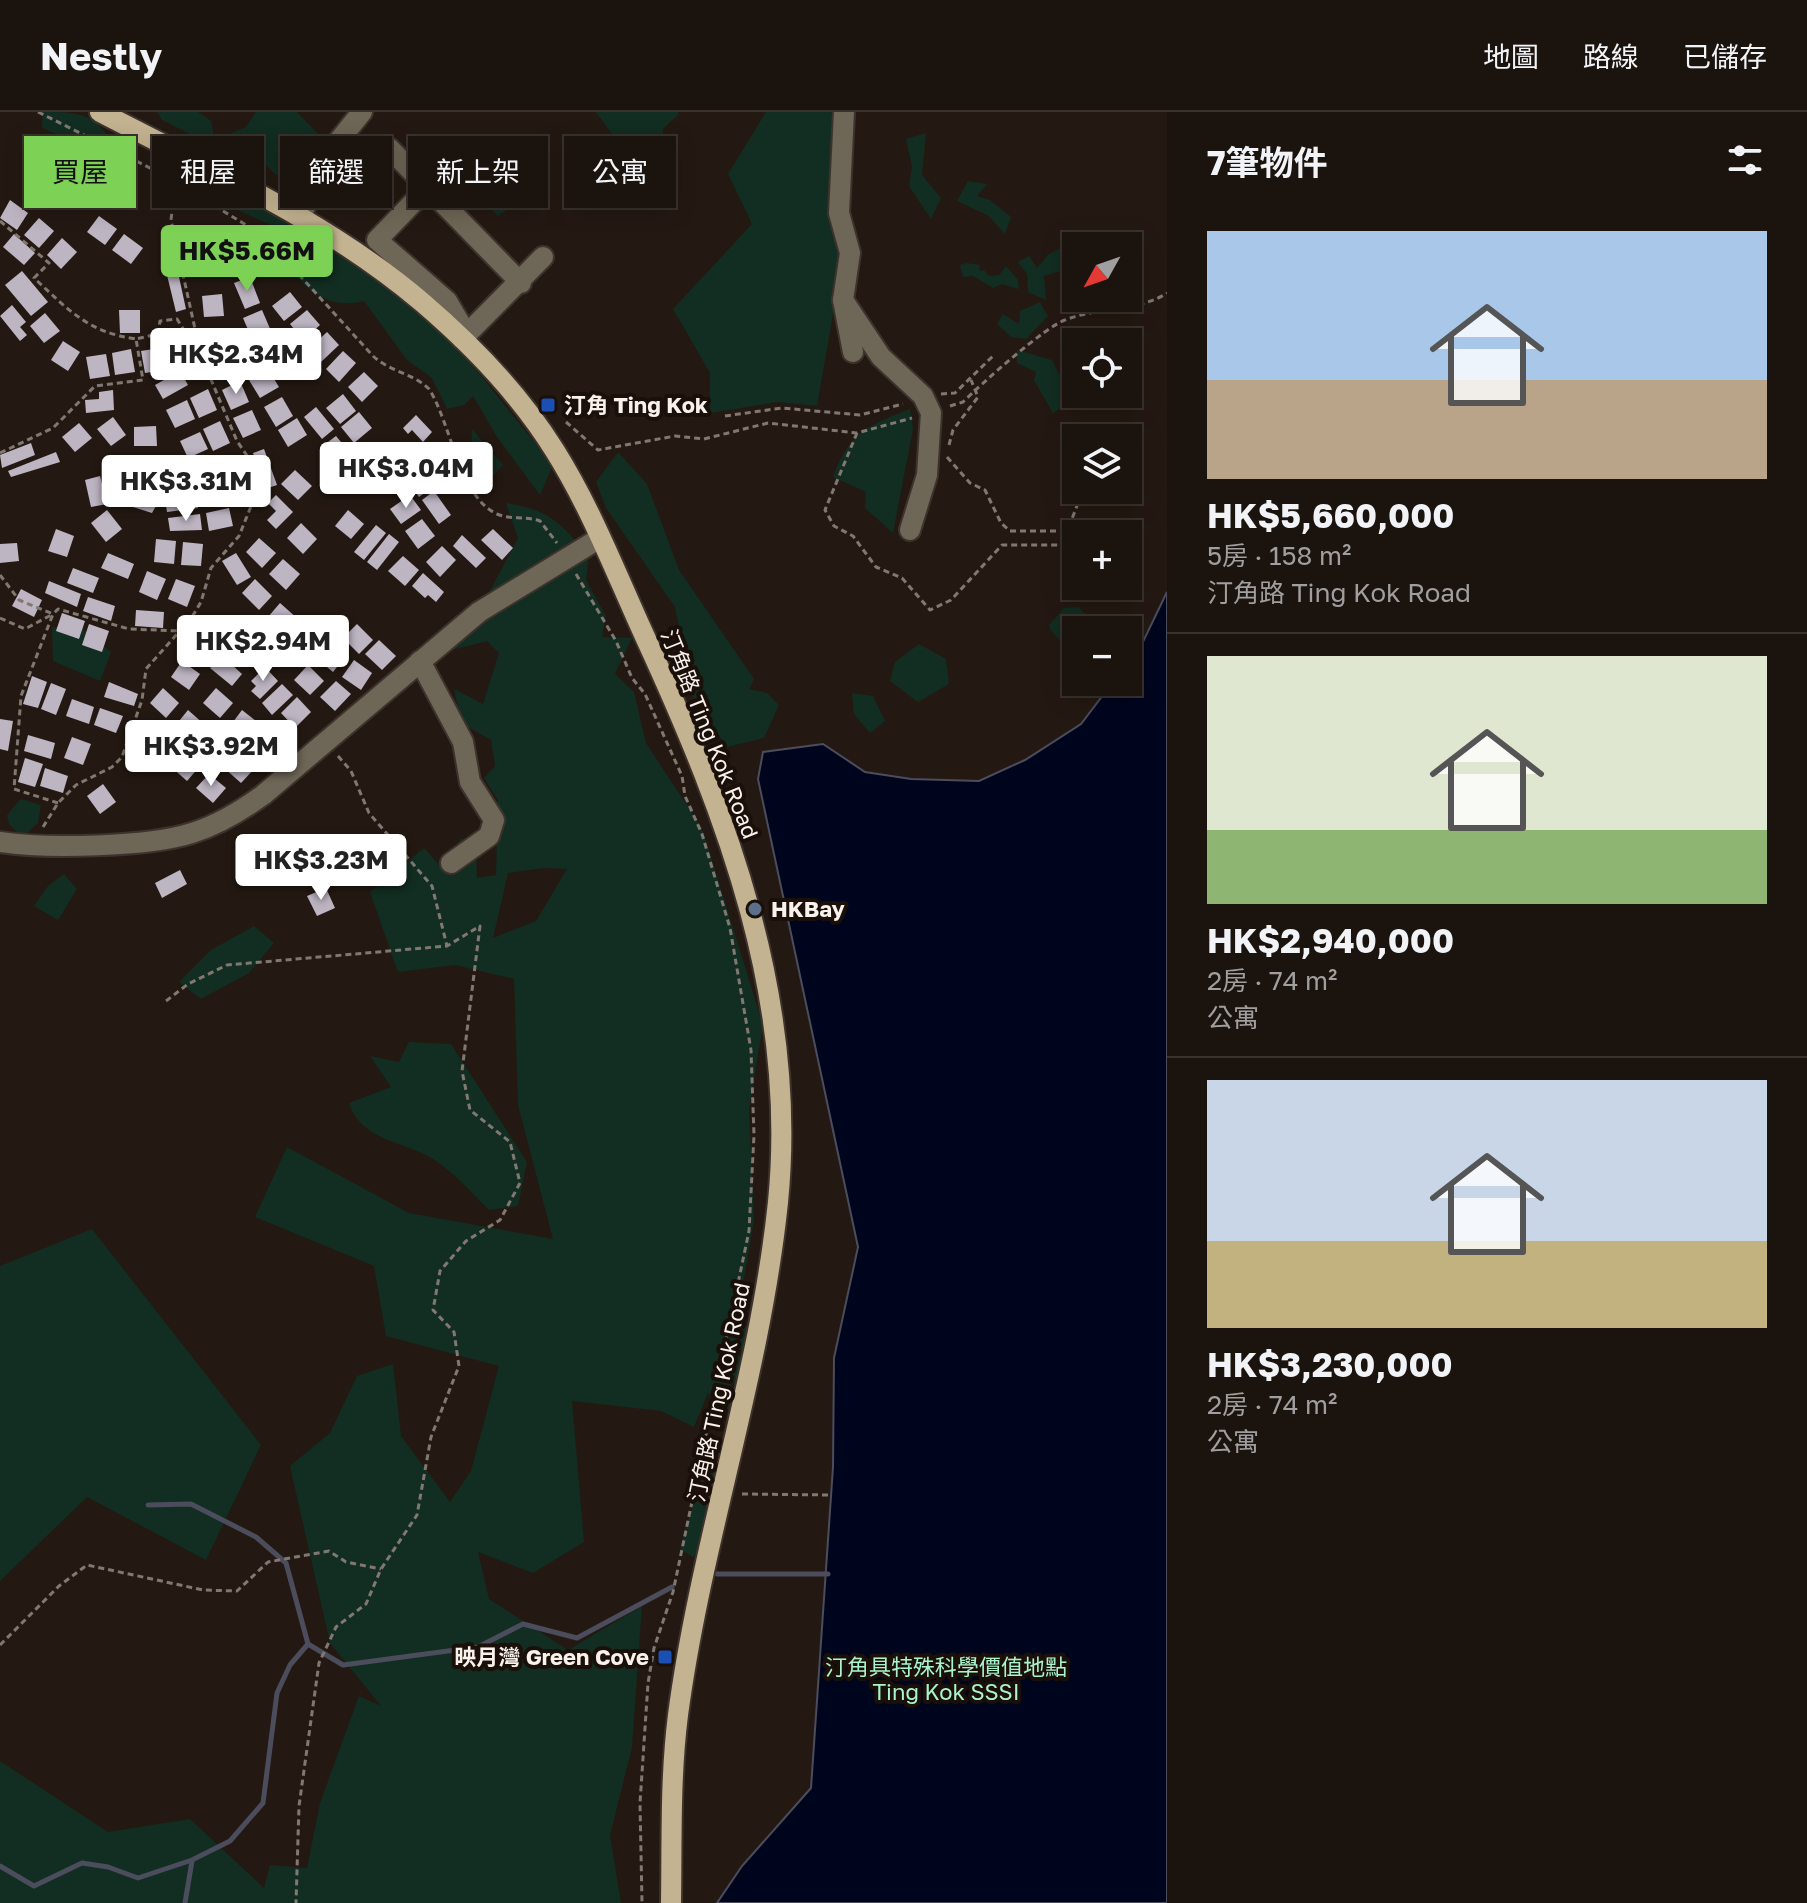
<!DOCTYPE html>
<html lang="zh-TW">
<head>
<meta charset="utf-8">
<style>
  body { margin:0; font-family:"Golos Text","Noto Sans TC",sans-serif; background:#241c17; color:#f1f3f6; height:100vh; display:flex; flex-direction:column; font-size:30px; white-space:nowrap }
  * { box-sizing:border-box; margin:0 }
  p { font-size:26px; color:#a09e9e }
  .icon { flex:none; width:44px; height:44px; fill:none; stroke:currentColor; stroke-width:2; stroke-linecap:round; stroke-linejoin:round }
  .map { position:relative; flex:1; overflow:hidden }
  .details { display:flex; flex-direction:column; background:#1b130e; width:640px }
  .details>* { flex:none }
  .top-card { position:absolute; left:24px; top:24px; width:760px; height:72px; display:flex; gap:16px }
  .needle { width:52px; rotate:230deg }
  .fabs { position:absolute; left:1062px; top:120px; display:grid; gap:16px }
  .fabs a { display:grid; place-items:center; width:80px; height:80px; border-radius:0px; background:#1b130e; box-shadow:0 4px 20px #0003,0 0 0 2px #39322e; font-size:40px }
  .price { position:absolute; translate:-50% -68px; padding:0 18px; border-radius:8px; background:#fff; color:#222; font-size:26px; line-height:52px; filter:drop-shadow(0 2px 4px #0008) }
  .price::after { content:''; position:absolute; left:50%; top:48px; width:24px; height:18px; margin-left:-12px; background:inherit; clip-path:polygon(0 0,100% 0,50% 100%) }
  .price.selected { background:#7dd154; color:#111 }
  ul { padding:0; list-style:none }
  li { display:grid; align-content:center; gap:16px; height:424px; padding:0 40px }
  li+li { border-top:2px solid #39322e }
  li span { display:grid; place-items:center; height:248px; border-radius:0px; color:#555 }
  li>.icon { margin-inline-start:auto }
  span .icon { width:144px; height:144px; fill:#fffc; stroke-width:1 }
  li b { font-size:34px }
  h2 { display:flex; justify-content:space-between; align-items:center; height:96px; padding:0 40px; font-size:34px }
  .pill { padding:0 28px; border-radius:0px; background:#1b130e; box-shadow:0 4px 20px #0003,0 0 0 2px #39322e; font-size:28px; line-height:72px }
  .pill.selected { background:#7dd154; color:#111 }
  header { display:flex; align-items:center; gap:48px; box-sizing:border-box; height:112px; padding:0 40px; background:#1b130e; border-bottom:2px solid #39322e }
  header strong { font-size:38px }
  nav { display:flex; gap:44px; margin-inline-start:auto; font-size:28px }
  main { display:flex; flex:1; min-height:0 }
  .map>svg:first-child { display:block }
  .green { fill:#122d21; fill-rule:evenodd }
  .water { fill:#00051e; stroke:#4b4c5c; stroke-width:2 }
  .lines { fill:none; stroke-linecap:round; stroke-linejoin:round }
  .stream { stroke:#4b4c5c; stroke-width:5 }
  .building { fill:#beb5c3 }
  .minor-casing { stroke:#3e332c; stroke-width:24 }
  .major-casing { stroke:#3e332c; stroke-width:24 }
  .path { stroke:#817872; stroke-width:3; stroke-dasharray:6 4; stroke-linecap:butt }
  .minor { stroke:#6e6656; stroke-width:20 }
  .major { stroke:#c4b391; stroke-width:20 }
  .transit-dot { fill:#1a4fb4; stroke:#1a1009; stroke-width:3 }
  .service-dot { fill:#5c6f8a; stroke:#1a1009; stroke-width:3 }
  .labels { text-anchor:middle; stroke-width:8; stroke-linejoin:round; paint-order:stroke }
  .poi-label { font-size:22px; font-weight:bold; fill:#f9f1ec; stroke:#1a1009; text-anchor:start }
  .street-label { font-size:22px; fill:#f9f1ec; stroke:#1a1009 }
  .park-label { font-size:22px; fill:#a9f4ce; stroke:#1a1009 }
</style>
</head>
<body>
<header>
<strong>Nestly</strong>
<nav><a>地圖</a><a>路線</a><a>已儲存</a></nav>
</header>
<main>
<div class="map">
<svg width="1167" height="1791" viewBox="0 0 1167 1791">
  <rect width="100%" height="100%" fill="#241912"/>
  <g class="green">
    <path d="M43,0C71,0 91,0 107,23L101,40L42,16Z"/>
    <path d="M157,0H198L211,9L216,35L162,8Z"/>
    <path d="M256,0H297L338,42L347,75L320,84L275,62L231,21L246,15Z"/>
    <path d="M596,0H678L679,2L663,17V38L644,66Z"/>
    <path d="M766,0H838L844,139L817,294L777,290L710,301V261L673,197L752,112L728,62Z"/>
    <path d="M926,21L922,63L941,86L931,107L909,74L912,55L906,27Z"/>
    <path d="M466,45L508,97L498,104L457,61Z"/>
    <path d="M968,69L987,72L977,84L990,88L1011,105L1005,122L989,104L957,89Z"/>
    <path d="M220,74L334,131L344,120L374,142L382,172L456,233L553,353L540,383L497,325L473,284L464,293L447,297L432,266L407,248L364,189C320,200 299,169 275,138L282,118L222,91Z"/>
    <path d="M1070,131L1061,159L1044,164L1046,188L1028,180L1027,162L1018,150L1029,144L1037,156L1049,142Z"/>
    <path d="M967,151L980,153L979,159L984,158L989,164L999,163L1006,154L1018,168L1019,177L1002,172L993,176L973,164L963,165L960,153Z"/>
    <path d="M1040,190L1048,204L1026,227L1011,225L997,212L1003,202L1019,212L1020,199Z"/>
    <path d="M1017,238L1052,248L1067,278L1061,296L1053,301L1034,268L1036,260L1017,251Z"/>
    <path d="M910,297L913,317L893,421L865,396L866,380L833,365C849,321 868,313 910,297Z"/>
    <path d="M472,317L503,353L491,366L470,360Z"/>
    <path d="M618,340L647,372L679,458L754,567L749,577L767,581L779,593L764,626L727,635L692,584L675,495L606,396L596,370Z"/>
    <path d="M506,391C552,399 559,410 589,444L586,468L606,504L602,525L632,526L615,562L634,580L646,631L702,716L763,913L749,997L754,1108L736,1213L751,1215L745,1237L732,1239L744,1247L737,1269L723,1277L736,1288L730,1299L708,1281L694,1315L661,1299L572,1289L584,1430L533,1461L478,1440L489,1487L568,1538L642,1494L632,1635L610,1723L621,1791H0V1649L108,1720L190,1707L264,1776L270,1753L307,1756L320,1691L359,1584L381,1594L330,1531L290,1354L330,1321L357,1264L393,1252L401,1324L450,1390L471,1359L499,1254L386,1224L374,1154L255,1105L287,1035L409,1101L553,1127L518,993L514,867L455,853L398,860L370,780L424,736L443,757L461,726L476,738L477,766L496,763L498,688L484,666L495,654L491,628L461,611L454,577L483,592L499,541L487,529L444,540L488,483L518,426ZM544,756L567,757L536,809L493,826L508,761Z"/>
    <path d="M1078,495L1093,510L1090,518H1076V532C1064,532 1053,526 1049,513L1064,496Z"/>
    <path d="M79,514L111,540L100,569L53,549L52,515Z"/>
    <path d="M919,532L946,547L949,572L918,590L890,569L895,550Z"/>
    <path d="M852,581L873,584L885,609L870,621L854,602Z"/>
    <path d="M21,687L41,693L38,711L22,726L9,712L7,703Z"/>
    <path d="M64,762L77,777L58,808L34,794L48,774Z"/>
    <path d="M254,814L274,831L249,861L201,887L179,870L211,838Z"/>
    <path d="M409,930L451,932L527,1050L518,1094L489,1098C470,1079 451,1057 428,1044C398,1029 360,1026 349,991L391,975L370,944L399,950Z"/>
    <path d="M92,1117L261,1333L206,1448L87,1385L0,1469V1154Z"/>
    <path d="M706,1349L719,1361L708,1391L703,1434L693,1445L680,1437Z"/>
  </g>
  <path class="water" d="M1167,480V1791H717L742,1754L811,1676L833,1355L834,1246L858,1135L758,667L763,640L823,632L865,660L911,667L979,669L1025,648L1081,612L1113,570H1128V551L1141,534Z"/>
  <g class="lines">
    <g class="stream">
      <path d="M148,1393L191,1392L256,1425L286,1451L308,1532"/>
      <path d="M717,1462H828"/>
      <path d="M0,1754L34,1774L82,1751L108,1755L138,1766L192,1748L230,1729L263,1691L277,1581L290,1553L308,1532L343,1553L478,1535L523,1512L577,1526L672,1475"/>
      <path d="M185,1791L192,1749"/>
    </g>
  </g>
  <g class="building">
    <path d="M10,88L28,101L17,118L0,106Z"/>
    <path d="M99,104L117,117L105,133L87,120Z"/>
    <path d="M39,106L54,119L39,136L24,123Z"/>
    <path d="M14,122L35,141L24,153L3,135Z"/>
    <path d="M124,122L143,136L131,152L112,138Z"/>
    <path d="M62,126L77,140L61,157L47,143Z"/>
    <path d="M177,156L186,197L176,200L166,159Z"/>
    <path d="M22,159L48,190L31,204L5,173Z"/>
    <path d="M250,165L260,191L245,197L234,171Z"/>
    <path d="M290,180L302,195L284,209L272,194Z"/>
    <path d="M222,182L224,204L204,205L202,184Z"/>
    <path d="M12,193L26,210L20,215L27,223L20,229L0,204Z"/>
    <path d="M119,198H140V221H120Z"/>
    <path d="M262,198L271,219L252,227L243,206Z"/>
    <path d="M307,198L320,213L303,228L290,212Z"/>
    <path d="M45,201L60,219L44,231L30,214Z"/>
    <path d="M285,220L290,233L265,242L260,230Z"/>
    <path d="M327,220L339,233L321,250L309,237Z"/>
    <path d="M179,222L184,250L169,253L163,225Z"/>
    <path d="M63,229L80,240L68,259L51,248Z"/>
    <path d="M160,236L165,258L145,261L141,239Z"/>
    <path d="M131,237L135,260L115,263L112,241Z"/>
    <path d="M343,239L356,251L339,270L326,257Z"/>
    <path d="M235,240L237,260L215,262L212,243Z"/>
    <path d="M106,242L110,264L90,267L86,245Z"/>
    <path d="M268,257L279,275L260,286L249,268Z"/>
    <path d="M180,259L188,273L163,287L155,273Z"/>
    <path d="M364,260L378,274L362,290L348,275Z"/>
    <path d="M240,269L249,290L231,298L222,278Z"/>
    <path d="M208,277L217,298L199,306L190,286Z"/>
    <path d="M113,278L114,298L86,301L85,288L99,287V280Z"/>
    <path d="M343,282L356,299L340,312L326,296Z"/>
    <path d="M282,285L293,304L276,315L264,295Z"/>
    <path d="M187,288L195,307L175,316L166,298Z"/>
    <path d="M316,295L334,317L322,327L304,305Z"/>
    <path d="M252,298L261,318L243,326L233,306Z"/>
    <path d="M359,300L372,316L354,331L341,315Z"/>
    <path d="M416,303L432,320L423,330L412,318L408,322L403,316Z"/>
    <path d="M113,305L126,323L111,334L97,317Z"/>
    <path d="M297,306L307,323L288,335L278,318Z"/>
    <path d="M220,309L230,331L213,339L203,317Z"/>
    <path d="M79,311L92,326L75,340L62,325Z"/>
    <path d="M156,314L157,334H134V315Z"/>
    <path d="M200,320L208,337L188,346L180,329Z"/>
    <path d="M336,324L350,341L335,354L320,336Z"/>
    <path d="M31,331L35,343L2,356L0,343Z"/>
    <path d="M408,331L423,355L409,363L394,339Z"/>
    <path d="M264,337L277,373L265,377L253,341Z"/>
    <path d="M56,340L60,350L11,365L8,359Z"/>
    <path d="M441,343L454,375L442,380L428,348Z"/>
    <path d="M169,345L177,363L157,372L149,355Z"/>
    <path d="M215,352L223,371L203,380L195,361Z"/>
    <path d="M427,355L435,373L419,385L407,368Z"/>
    <path d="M295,358L312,374L298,388L281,372Z"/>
    <path d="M120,362L140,371L130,392L120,387L124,377L115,372Z"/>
    <path d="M100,364L107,392L91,395L85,368Z"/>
    <path d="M243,373L246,384L213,393L210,383Z"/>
    <path d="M143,375L161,385L152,401L133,395Z"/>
    <path d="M434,379L451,403L439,412L422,388Z"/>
    <path d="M276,383L293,400L276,417L267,408L276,399L268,391Z"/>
    <path d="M410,383L421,398L401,412L390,397Z"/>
    <path d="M173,385V389L196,386L198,396L167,400L165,386Z"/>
    <path d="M229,396L233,414L209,419L206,401Z"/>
    <path d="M107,398L122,417L106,430L91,411Z"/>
    <path d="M348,398L364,412L351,427L335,414Z"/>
    <path d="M200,402L202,418L170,419L168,406Z"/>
    <path d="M422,407L435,424L418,437L405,419Z"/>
    <path d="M301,411L317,427L303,442L287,426Z"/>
    <path d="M376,413L386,421L364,448L354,440Z"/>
    <path d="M56,417L74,424L67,445L48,439Z"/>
    <path d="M493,417L513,436L502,448L481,428Z"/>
    <path d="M389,422L399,430L377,458L367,450Z"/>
    <path d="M462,423L486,446L476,456L453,434Z"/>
    <path d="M259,426L276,441L262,456L246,440Z"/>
    <path d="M156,427L176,429L174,452L154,450Z"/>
    <path d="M183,430L203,432L201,454L181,453Z"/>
    <path d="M17,431L19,449L0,451V432Z"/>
    <path d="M442,434L456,448L440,465L426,450Z"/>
    <path d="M108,441L134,452L128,467L101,456Z"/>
    <path d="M236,441L251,465L237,473L222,449Z"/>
    <path d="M403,444L419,458L405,474L388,459Z"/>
    <path d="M283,447L300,462L286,478L269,462Z"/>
    <path d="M73,456L99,466L93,481L67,471Z"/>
    <path d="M147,459L166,467L157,488L139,480Z"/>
    <path d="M423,461L444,480L436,490L428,483L425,486L412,474Z"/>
    <path d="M176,467L195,474L187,495L168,487Z"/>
    <path d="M255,467L272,484L259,498L242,481Z"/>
    <path d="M49,469L81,482L77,495L45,481Z"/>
    <path d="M21,477L42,488L34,505L12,494Z"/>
    <path d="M88,485L115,494L111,509L83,499Z"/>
    <path d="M280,491L298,507L285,521L268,505Z"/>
    <path d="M136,498L164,500L163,516L135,514Z"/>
    <path d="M62,501L85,509L79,527L56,519Z"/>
    <path d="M304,508L320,523L307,538L290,523Z"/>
    <path d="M89,512L109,519L102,540L82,533Z"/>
    <path d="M357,512L373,528L359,542L343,526Z"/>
    <path d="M196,517L215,538L203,549L184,528Z"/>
    <path d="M379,528L396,544L382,558L365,542Z"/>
    <path d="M326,530L345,545L333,560L315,545Z"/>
    <path d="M221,543L242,562L232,574L210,556Z"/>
    <path d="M354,548L372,561L361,578L342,565Z"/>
    <path d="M182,549L200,562L189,578L171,565Z"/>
    <path d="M308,553L324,569L310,583L294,568Z"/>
    <path d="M265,555L278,569L260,587L251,579L256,574L251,569Z"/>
    <path d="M32,564L47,570L38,596L23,592Z"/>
    <path d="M336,569L351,582L335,599L320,585Z"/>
    <path d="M109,570L138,582L134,594L104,585Z"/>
    <path d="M51,571L66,577L56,603L41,597Z"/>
    <path d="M282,572L293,583L272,603L262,591Z"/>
    <path d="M163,576L179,591L166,606L150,591Z"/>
    <path d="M216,576L233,591L220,606L203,591Z"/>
    <path d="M297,585L311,600L295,616L281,601Z"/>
    <path d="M72,587L94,595L89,612L66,604Z"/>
    <path d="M100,596L123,604L116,621L94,613Z"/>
    <path d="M188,598L205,613L192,628L175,614Z"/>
    <path d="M242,598L260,612L248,628L230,614Z"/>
    <path d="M0,607L13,609L8,639L0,637Z"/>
    <path d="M158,617L175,632L162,647L145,632Z"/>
    <path d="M213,620L230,635L216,650L200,635Z"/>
    <path d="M270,620L287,634L275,649L258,636Z"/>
    <path d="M28,623L55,631L51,647L24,639Z"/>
    <path d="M72,625L91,632L83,653L64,646Z"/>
    <path d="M184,639L200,654L187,669L170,654Z"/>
    <path d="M238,641L255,656L241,671L224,656Z"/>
    <path d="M25,646L43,652L35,675L18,670Z"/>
    <path d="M45,656L68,664L63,681L40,674Z"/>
    <path d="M209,662L226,676L213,691L196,676Z"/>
    <path d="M103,672L116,690L100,702L87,684Z"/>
    <path d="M309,734L321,760L307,767L294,742Z"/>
    <path d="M180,758L187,772L162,786L155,771Z"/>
    <path d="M326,776L335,796L317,804L307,784Z"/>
  </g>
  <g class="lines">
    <defs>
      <g id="minor">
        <path d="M844,0L839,101L850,141L843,188L853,240"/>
        <path d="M389,36L521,171"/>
        <path d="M428,75L377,128L447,189L467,223"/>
        <path d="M301,104L328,42L362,0"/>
        <path d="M843,188L881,245L923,284L931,301L927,363L910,418"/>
        <path d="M462,227L543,145"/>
        <path d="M420,549L463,630L470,670L494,708L489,724L451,751"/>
        <path d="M0,730C46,737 148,735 192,721C218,713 241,699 263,683L479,500L600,426"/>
      </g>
      <path id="major" d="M100,0C211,58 327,109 423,191C472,233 521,284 555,339C592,398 617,464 646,527C728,705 798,890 778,1090C760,1264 701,1430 678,1603C670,1666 672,1728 671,1791"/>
    </defs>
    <use href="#minor" class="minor-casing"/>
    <use href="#major" class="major-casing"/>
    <g class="path">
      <path d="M38,0L156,59L263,123L373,244C390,260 413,261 429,277C451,311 459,385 497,402C511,408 526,404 540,409L557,431"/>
      <path d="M0,109L49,151L34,166C69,198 87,220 136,227"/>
      <path d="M941,282L955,281L993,244"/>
      <path d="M950,294L963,290C981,272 1045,215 1065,208C1098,195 1140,199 1167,181"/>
      <path d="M725,304L782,296L860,303L903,292"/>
      <path d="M566,310L598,338L675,324L704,327L768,311L857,321L912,306"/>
      <path d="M857,321L825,398L834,414L853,424L876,455L902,466L930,498L951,488L1002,433H1062L1083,378"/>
      <path d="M949,333L953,318L978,285L971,268"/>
      <path d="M0,341L53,316L95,274L143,268L136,227L158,222L160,209L177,207L200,244"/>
      <path d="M947,345L970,371L985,378L1001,411L1010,419H1068"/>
      <path d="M576,462L616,529L632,566L645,582L682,664L685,684L702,722L730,816L751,938L754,1023L749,1119L673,1480L654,1536L648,1571L640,1691L642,1791"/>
      <path d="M0,463L19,488L53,502"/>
      <path d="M0,506L25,517L53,502"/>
      <path d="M338,644L351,659L369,701L432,774L447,834"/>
      <path d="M58,691L14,677L21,584L53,502L58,497L129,517L180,519"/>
      <path d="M43,715L58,691L76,673L112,655L122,645L142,588L146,557L192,505L201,490L211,456L239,424L256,382L254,354L237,329L201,244L171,108L174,82"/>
      <path d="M166,889L188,872L227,853L447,834L480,814L462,959L470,998L510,1030L520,1071L500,1108L466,1129L440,1159L433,1198L454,1220L459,1254L431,1325L417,1403L381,1457L366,1492L336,1515L319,1551L299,1694L296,1791"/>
      <path d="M742,1382L830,1383"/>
      <path d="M0,1533L59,1474L87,1453L203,1478L237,1479L268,1450L329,1439L346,1450L381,1457"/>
    </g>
    <use href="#minor" class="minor"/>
    <use href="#major" class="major"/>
  </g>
  <g class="transit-dot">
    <rect x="540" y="285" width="16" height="16" rx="4"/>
    <rect x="657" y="1537" width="16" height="16" rx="4"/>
  </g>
  <circle class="service-dot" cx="755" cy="797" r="8"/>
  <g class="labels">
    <g class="poi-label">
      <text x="564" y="301">汀角 Ting Kok</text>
      <text x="771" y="805">HKBay</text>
      <text x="649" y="1553" text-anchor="end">映月灣 Green Cove</text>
    </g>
    <g class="street-label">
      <text transform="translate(710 622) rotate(68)" y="8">汀角路 Ting Kok Road</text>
      <text transform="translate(719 1280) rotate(-78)" y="8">汀角路 Ting Kok Road</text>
    </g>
    <g class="park-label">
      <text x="946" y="1563">汀角具特殊科學價值地點<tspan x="946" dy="25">Ting Kok SSSI</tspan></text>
    </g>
  </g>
</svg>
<div class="fabs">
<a><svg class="needle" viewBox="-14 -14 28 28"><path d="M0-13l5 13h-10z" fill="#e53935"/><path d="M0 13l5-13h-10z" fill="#a09e9e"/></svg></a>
<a><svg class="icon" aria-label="locate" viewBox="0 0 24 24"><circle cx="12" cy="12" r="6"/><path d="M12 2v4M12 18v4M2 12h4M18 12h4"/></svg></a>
<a><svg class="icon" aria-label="layers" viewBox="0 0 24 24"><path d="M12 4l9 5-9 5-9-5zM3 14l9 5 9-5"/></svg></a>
<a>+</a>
<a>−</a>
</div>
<b class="price selected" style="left:247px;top:181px">HK$5.66M</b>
<b class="price" style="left:236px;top:284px">HK$2.34M</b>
<b class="price" style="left:406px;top:398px">HK$3.04M</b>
<b class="price" style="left:186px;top:411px">HK$3.31M</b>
<b class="price" style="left:263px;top:571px">HK$2.94M</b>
<b class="price" style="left:211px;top:676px">HK$3.92M</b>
<b class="price" style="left:321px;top:790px">HK$3.23M</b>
<div class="top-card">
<a class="pill selected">買屋</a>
<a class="pill">租屋</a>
<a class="pill">篩選</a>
<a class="pill">新上架</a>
<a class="pill">公寓</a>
</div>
</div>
<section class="details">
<h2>7筆物件<svg class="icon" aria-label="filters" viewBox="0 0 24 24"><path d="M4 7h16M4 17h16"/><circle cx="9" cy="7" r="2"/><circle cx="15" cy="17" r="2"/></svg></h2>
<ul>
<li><span style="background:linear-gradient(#a9c7e8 60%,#b9a48a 0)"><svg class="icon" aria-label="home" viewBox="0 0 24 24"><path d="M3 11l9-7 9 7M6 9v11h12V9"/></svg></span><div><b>HK$5,660,000</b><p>5房 · 158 m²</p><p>汀角路 Ting Kok Road</p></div></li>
<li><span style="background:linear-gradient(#dfe7d0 70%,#8fb573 0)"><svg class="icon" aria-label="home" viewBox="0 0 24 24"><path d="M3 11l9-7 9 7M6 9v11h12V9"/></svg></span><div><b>HK$2,940,000</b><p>2房 · 74 m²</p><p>公寓</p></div></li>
<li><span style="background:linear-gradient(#c9d6e8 65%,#c2b280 0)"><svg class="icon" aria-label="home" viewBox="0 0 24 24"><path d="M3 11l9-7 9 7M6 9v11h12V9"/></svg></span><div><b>HK$3,230,000</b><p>2房 · 74 m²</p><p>公寓</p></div></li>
</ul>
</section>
</main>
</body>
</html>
